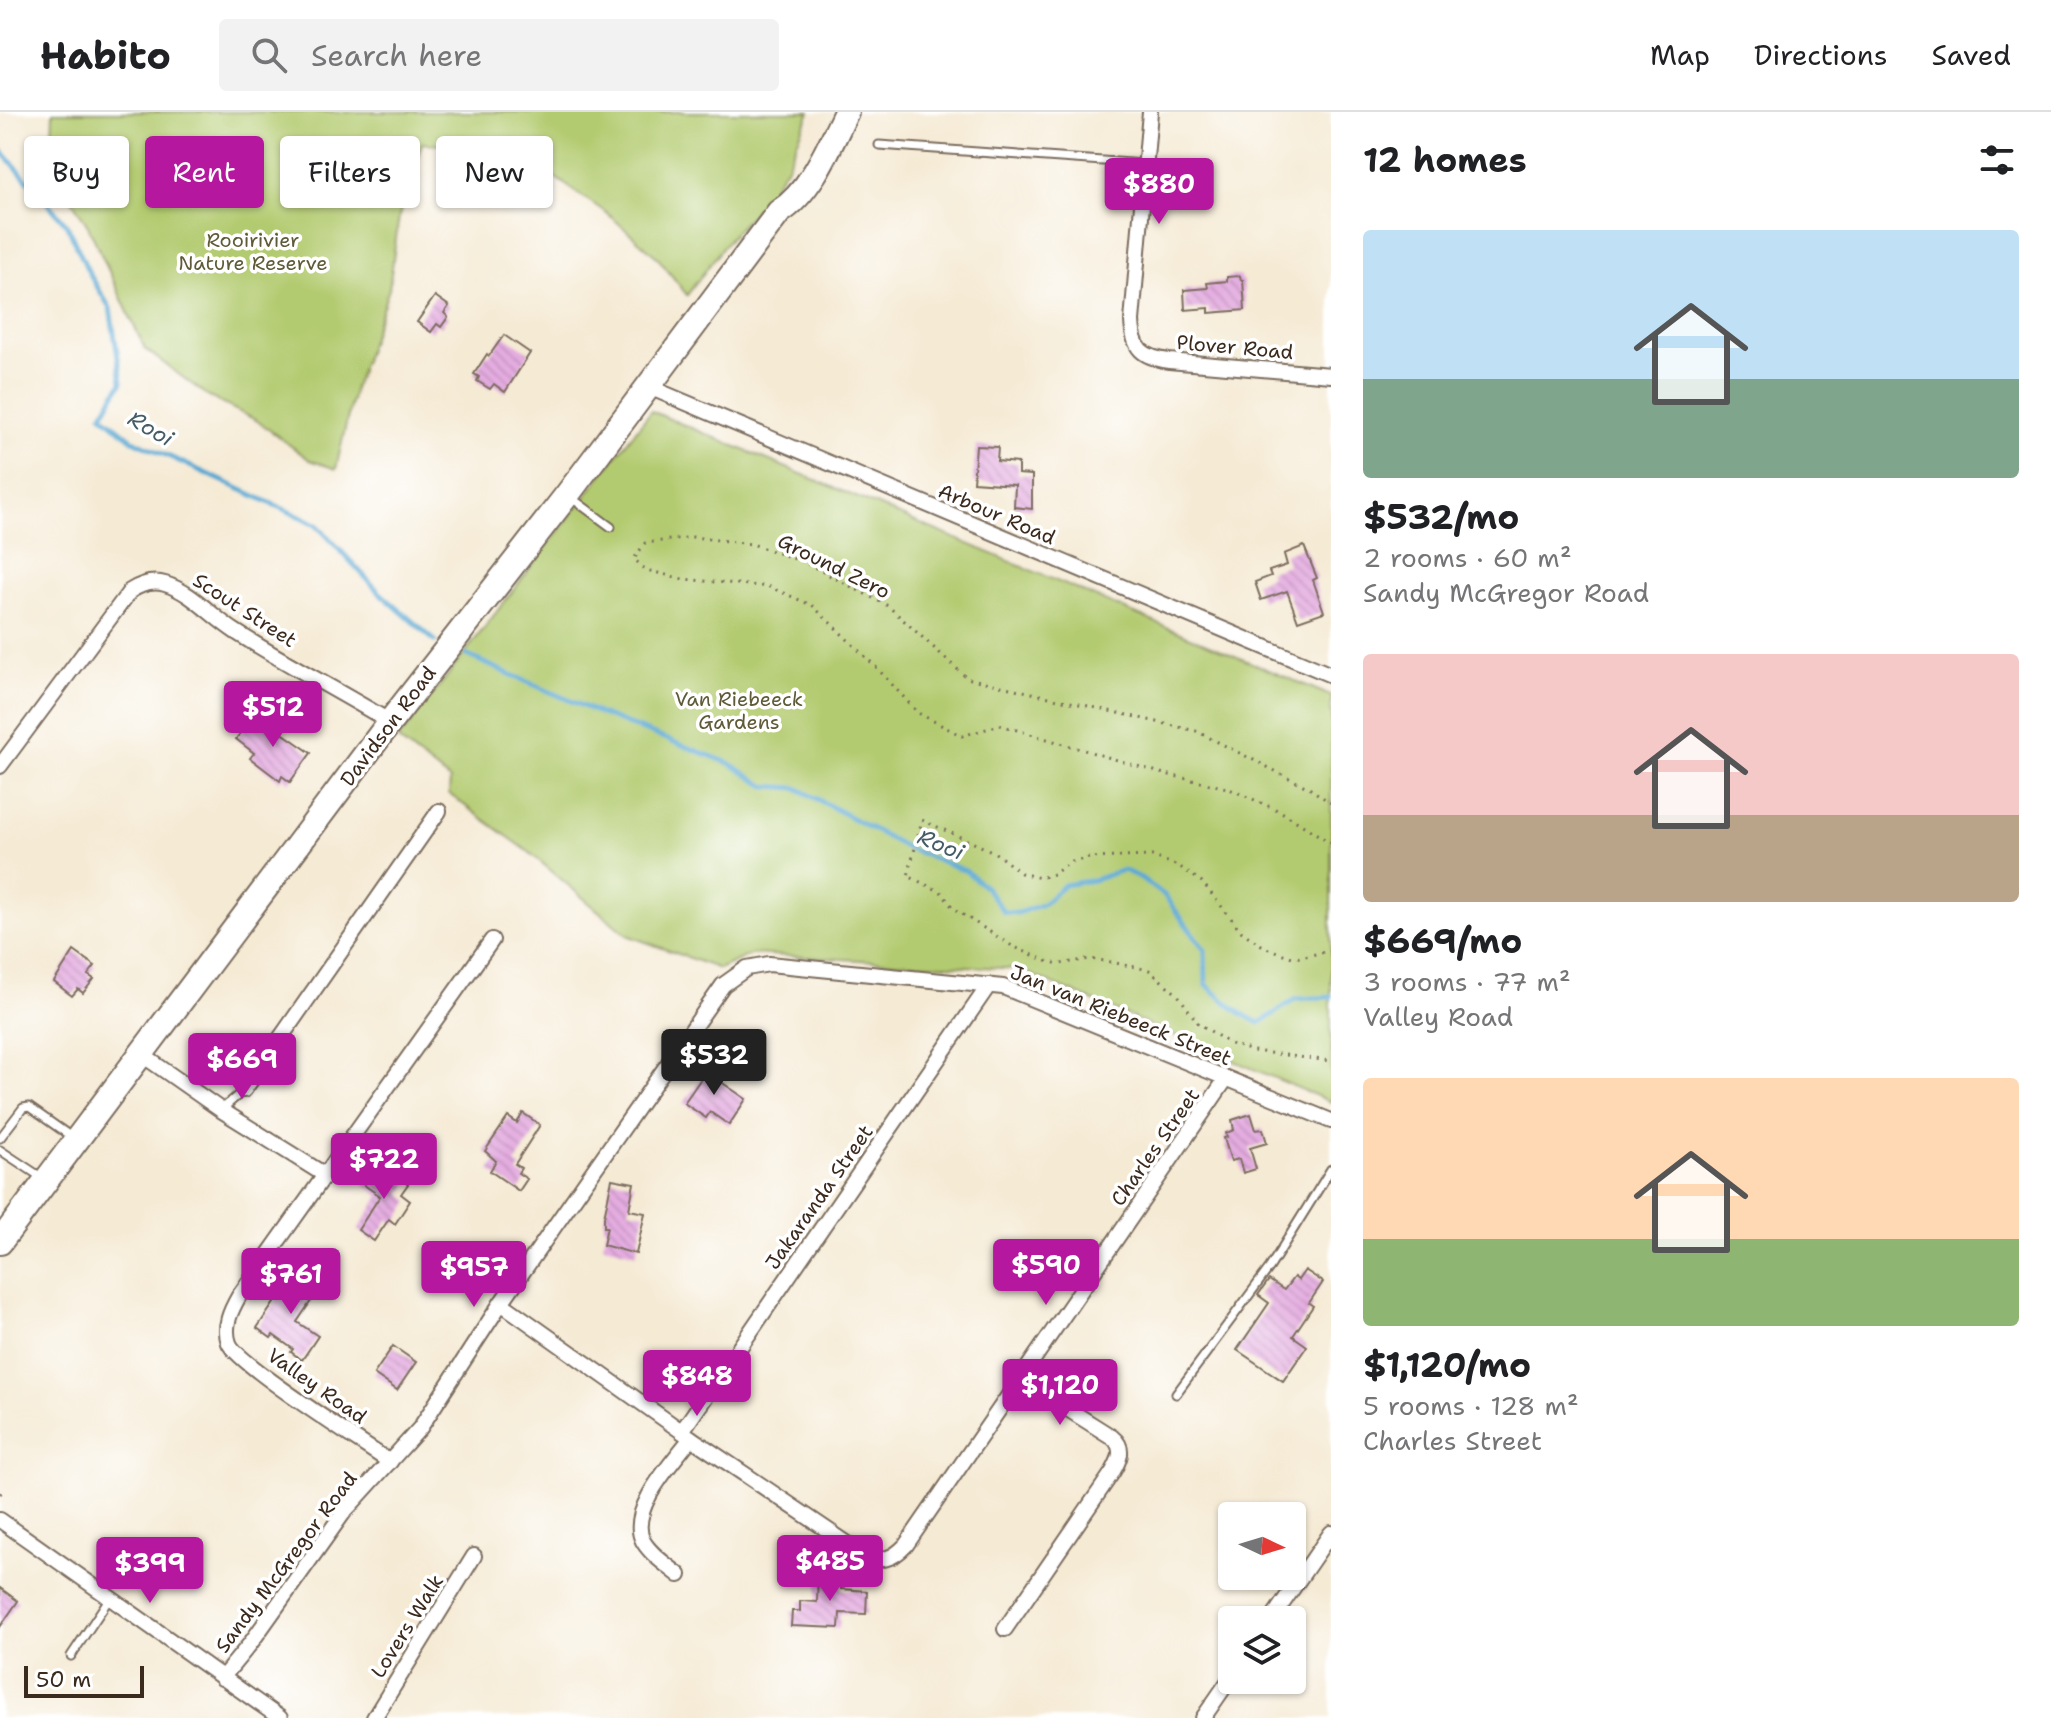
<!DOCTYPE html>
<html lang="en">
<head>
<meta charset="utf-8">
<style>
  body { margin:0; font-family:"Shantell Sans",sans-serif; background:#f2f2f2; color:#202124; height:100vh; display:flex; flex-direction:column; font-size:30px; white-space:nowrap }
  * { box-sizing:border-box; margin:0 }
  p { font-size:26px; color:#757577 }
  .icon { flex:none; width:44px; height:44px; fill:none; stroke:currentColor; stroke-width:2; stroke-linecap:round; stroke-linejoin:round }
  .map { position:relative; flex:1; overflow:hidden }
  .side { display:flex; flex-direction:column; background:#fff; width:720px }
  .side>* { flex:none }
  .top-card { position:absolute; left:24px; top:24px; width:760px; height:72px; display:flex; gap:16px }
  .needle { width:52px; rotate:94deg }
  .fabs { position:absolute; left:1218px; top:1390px; display:grid; gap:16px }
  .fabs a { display:grid; place-items:center; width:88px; height:88px; border-radius:8px; background:#fff; box-shadow:0 2px 6px #0004; font-size:40px }
  .scale { position:absolute; left:24px; bottom:20px; width:120px; box-sizing:border-box; padding-left:8px; border:4px solid #3b2a1e; border-top:0; font-size:22px; line-height:28px; white-space:nowrap; color:#3b2a1e; -webkit-text-stroke:6px #fff; paint-order:stroke }
  .price { position:absolute; translate:-50% -68px; padding:0 18px; border-radius:8px; background:#b5179e; color:#fff; font-size:26px; line-height:52px; filter:drop-shadow(0 2px 4px #0008) }
  .price::after { content:''; position:absolute; left:50%; top:48px; width:24px; height:18px; margin-left:-12px; background:inherit; clip-path:polygon(0 0,100% 0,50% 100%) }
  .price.active { background:#222; color:#fff }
  ul { padding:0; list-style:none }
  li { display:grid; align-content:center; gap:16px; height:424px; padding:0 32px }
  li span { display:grid; place-items:center; height:248px; border-radius:8px; color:#555 }
  li>.icon { margin-inline-start:auto }
  span .icon { width:144px; height:144px; fill:#fffc; stroke-width:1 }
  li b { font-size:34px }
  h2 { display:flex; justify-content:space-between; align-items:center; height:96px; padding:0 32px; font-size:34px }
  .tag { padding:0 28px; border-radius:8px; background:#fff; box-shadow:0 2px 6px #0004; font-size:28px; line-height:72px }
  .tag.active { background:#b5179e; color:#fff }
  header { display:flex; align-items:center; gap:48px; box-sizing:border-box; height:112px; padding:0 40px; background:#fff; border-bottom:2px solid #e0e0e0 }
  header strong { font-size:38px }
  nav { display:flex; gap:44px; margin-inline-start:auto; font-size:28px }
  .search { width:560px; height:72px; background:#f2f2f2; display:flex; align-items:center; gap:20px; box-sizing:border-box; padding:0 28px; border-radius:8px; color:#757577; font-size:30px }
  main { display:flex; flex:1; min-height:0 }
  .map>svg:first-child { display:block }
  .green { fill:#b3cb70; stroke:#777a47; stroke-width:2 }
  .lines { fill:none; stroke-linecap:round; stroke-linejoin:round }
  .stream { stroke:#57a7d1; stroke-width:5 }
  .building { fill:url(#building-back-hatch) }
  .lane-casing { stroke:#7c6d5e; stroke-width:11 }
  .street-casing { stroke:#7c6d5e; stroke-width:18 }
  .highway-casing { stroke:#7c6d5e; stroke-width:28 }
  .path { stroke:#7c6d5e; stroke-width:3; stroke-dasharray:2 6; stroke-linecap:butt }
  .lane { stroke:#fff; stroke-width:7 }
  .street { stroke:#fff; stroke-width:14 }
  .highway { stroke:#fff; stroke-width:24 }
  .labels { text-anchor:middle; stroke-width:7; stroke-linejoin:round; paint-order:stroke }
  .park-label { font-size:20px; fill:#5f5a37; stroke:#fff }
  .street-label { font-size:20px; fill:#3b2a1e; stroke:#fff }
  .water-label { font-size:22px; font-style:italic; fill:#465c66; stroke:#fff }
</style>
</head>
<body>
<header>
<strong>Habito</strong>
<div class="search"><svg class="icon" aria-label="search" viewBox="0 0 24 24"><circle cx="10" cy="10" r="6"/><path d="M15 15l6 6"/></svg>Search here</div>
<nav><a>Map</a><a>Directions</a><a>Saved</a></nav>
</header>
<main>
<div class="map">
<svg width="1331" height="1606" viewBox="0 0 1331 1606">
  <defs>
    <pattern id="building-back-hatch" width="6" height="6" patternUnits="userSpaceOnUse" patternTransform="scale(2)"><rect width="6" height="6" fill="#e4ace0"/><path d="M-1 5l2 2M0 0l6 6M5-1l2 2" fill="none" stroke="#c494c0"/></pattern>
  </defs>
  <rect width="100%" height="100%" fill="#fff"/>
  <filter id="ink" filterUnits="userSpaceOnUse"><feTurbulence type="fractalNoise" baseFrequency=".0125" numOctaves="2"/><feDisplacementMap in="SourceGraphic" scale="16" xChannelSelector="R" yChannelSelector="G"/><feConvolveMatrix kernelMatrix="1 2 1 2 8 2 1 2 1" color-interpolation-filters="sRGB"/></filter>
  <filter id="wash" filterUnits="userSpaceOnUse"><feTurbulence type="fractalNoise" baseFrequency=".006" numOctaves="4" result="noise"/><feDisplacementMap in="SourceGraphic" scale="32" xChannelSelector="R" yChannelSelector="G"/><feGaussianBlur stdDeviation="1.8" result="paint"/><feColorMatrix in="noise" values="0 0 0 0 0 0 0 0 0 0 0 0 0 0 0 0 0 1.4 0 .05"/><feComposite in="paint" operator="in"/></filter>
  <g filter="url(#wash)">
    <rect width="100%" height="100%" fill="#f5ead4"/>
    <g class="green">
      <path d="M53,0H810L787,54L761,92L729,127L687,183L657,145L608,102L553,64L478,37L422,31L399,104L389,177L354,277L336,357L310,348L256,308L209,285L145,237L88,114L51,54Z"/>
      <path d="M651,299L1331,584V990L1018,857L752,842L719,857L627,823L529,740L449,682L450,668L398,628Z"/>
    </g>
    <g class="lines">
      <g class="stream">
        <path d="M0,37L67,113L89,161L110,196L122,270L102,303L133,328L316,412L380,481L435,529"/>
        <path d="M466,543L603,603L729,651L765,674L797,676L907,736L966,759L986,776L1004,800L1018,801L1043,792L1064,773L1094,768L1123,758L1141,766L1164,783L1205,838L1206,872C1222,887 1239,903 1260,911L1296,887L1331,885"/>
      </g>
    </g>
    <g id="blocks">
      <g class="building">
        <path d="M1240,164L1241,168H1243L1245,198L1209,201V196L1185,198L1184,178L1208,176L1207,171L1227,169V165Z"/>
        <path d="M435,184L449,194L444,201L448,205L441,215L437,212L431,220L417,210Z"/>
        <path d="M504,223L530,241L505,280L494,272L490,277L477,269L479,265L474,262L487,242L489,244Z"/>
        <path d="M976,334L998,335L997,349L1018,351V362L1032,363V397L1014,395L1015,373L973,370Z"/>
        <path d="M1304,434L1317,466L1313,468L1324,500L1298,509L1287,479L1261,488L1255,470L1271,464L1269,459L1287,453L1284,442Z"/>
        <path d="M255,602L311,641L290,670L282,664L280,669L250,646L254,641L236,627Z"/>
        <path d="M74,839L95,854L88,863L94,867L83,881L78,877L72,884L54,870Z"/>
        <path d="M705,949L715,956L711,963L746,987L729,1013L710,1000L706,1006L684,991L702,965L696,962Z"/>
        <path d="M523,1001L540,1013L515,1052L521,1056L518,1061L527,1067L519,1079L490,1059L496,1049L485,1039L508,1005L517,1011Z"/>
        <path d="M1251,1002L1256,1018L1263,1017L1267,1031L1250,1036L1256,1057L1243,1061L1239,1047L1231,1049L1224,1026L1227,1025L1226,1021L1234,1018L1232,1008Z"/>
        <path d="M378,1052L408,1072L401,1082L410,1089L395,1112L389,1107L374,1129L358,1118L380,1084L364,1073Z"/>
        <path d="M612,1067L634,1071L629,1098L645,1101L636,1142L603,1133L607,1115H604V1105Z"/>
        <path d="M1305,1158L1323,1170L1309,1191L1313,1194L1293,1224L1307,1234L1283,1269L1237,1238L1269,1191L1258,1183L1269,1168L1284,1178L1294,1165L1298,1168Z"/>
        <path d="M295,1160L319,1177L297,1210L318,1224L302,1248L291,1240L293,1237L273,1223L271,1226L257,1216Z"/>
        <path d="M393,1234L416,1250L397,1278L374,1262Z"/>
        <path d="M818,1457L842,1458L841,1477L867,1479L866,1502L840,1501L839,1516L791,1514L792,1499H800V1489L817,1490Z"/>
        <path d="M0,1476L18,1489L0,1515Z"/>
      </g>
    </g>
  </g>
  <g filter="url(#ink)">
    <use href="#blocks" fill-opacity="0" stroke="#7c6d5e" stroke-width="2"/>
    <g class="lines">
      <defs>
        <g id="lane">
          <path d="M879,33L1145,52"/>
          <path d="M569,384L611,415"/>
          <path d="M221,998L244,978"/>
          <path d="M0,1026L23,996L29,995L73,1026"/>
          <path d="M0,1038L41,1065"/>
          <path d="M1176,1282L1270,1155L1331,1057"/>
          <path d="M71,1544L109,1487"/>
        </g>
        <g id="street">
          <path d="M1150,0L1132,209C1133,237 1142,245 1169,249L1331,263"/>
          <path d="M649,275L1331,563"/>
          <path d="M0,654L130,479C141,472 152,468 165,472C192,480 212,505 236,520C286,552 339,579 390,610"/>
          <path d="M141,942L221,998L325,1063"/>
          <path d="M244,978L439,699"/>
          <path d="M501,1191L691,1326L863,1442C881,1451 892,1448 906,1433L1226,967"/>
          <path d="M682,1319L989,873"/>
          <path d="M390,1350C364,1332 236,1251 229,1231C223,1214 231,1198 239,1184L492,828"/>
          <path d="M0,1408L280,1606"/>
          <path d="M679,1463C667,1453 651,1443 643,1429C627,1398 673,1350 691,1326"/>
          <path d="M1271,1508L1331,1421"/>
          <path d="M1005,1517L1112,1361C1119,1349 1126,1336 1112,1325L1020,1267"/>
          <path d="M222,1566L250,1532L344,1400L420,1316L501,1191L723,873L747,856L769,852L1003,875L1331,1009"/>
          <path d="M374,1606L474,1444"/>
          <path d="M1203,1606L1232,1564"/>
        </g>
        <path id="highway" d="M0,1130L390,610L567,383L779,100C811,80 830,33 846,0"/>
      </defs>
      <use href="#lane" class="lane-casing"/>
      <use href="#street" class="street-casing"/>
      <use href="#highway" class="highway-casing"/>
      <g class="path">
        <path d="M1331,691L1309,676L1196,619L967,566L888,494L806,451L752,432L693,425L645,431L634,447L646,458L683,467L770,475L813,494L876,555L918,601L962,624L1000,613L1161,661L1227,676L1280,699L1331,731"/>
        <path d="M1331,839L1295,846L1266,836L1242,820L1202,770L1180,755L1152,744L1089,746L1072,750L1053,762L1040,766L1021,761L994,740L922,708L908,764L941,780L954,797L1012,834L1049,850L1060,852L1090,847L1106,849L1149,858L1178,883L1198,911L1230,932L1253,939L1331,949"/>
        <path d="M0,1382L3,1378"/>
      </g>
      <use href="#lane" class="lane"/>
      <use href="#street" class="street"/>
      <use href="#highway" class="highway"/>
    </g>
  </g>
  <g class="labels">
    <g class="park-label">
      <text x="253" y="135">Rooirivier<tspan x="253" dy="23">Nature Reserve</tspan></text>
      <text x="739" y="594">Van Riebeeck<tspan x="739" dy="23">Gardens</tspan></text>
    </g>
    <g class="street-label">
      <text transform="translate(1235 235) rotate(5)" y="7">Plover Road</text>
      <text transform="translate(997 402) rotate(23)" y="7">Arbour Road</text>
      <text transform="translate(834 454) rotate(26)" y="7">Ground Zero</text>
      <text transform="translate(245 498) rotate(33)" y="7">Scout Street</text>
      <text transform="translate(388 614) rotate(-53)" y="7">Davidson Road</text>
      <text transform="translate(1121 903) rotate(22)" y="7">Jan van Riebeeck Street</text>
      <text transform="translate(1155 1035) rotate(-55)" y="7">Charles Street</text>
      <text transform="translate(819 1085) rotate(-55)" y="7">Jakaranda Street</text>
      <text transform="translate(317 1274) rotate(35)" y="7">Valley Road</text>
      <text transform="translate(286 1450) rotate(-53)" y="7">Sandy McGregor Road</text>
      <text transform="translate(407 1514) rotate(-58)" y="7">Lovers Walk</text>
    </g>
    <g class="water-label">
      <text transform="translate(151 316) rotate(30)" y="8">Rooi</text>
      <text transform="translate(941 732) rotate(22)" y="8">Rooi</text>
    </g>
  </g>
</svg>
<div class="fabs">
<a><svg class="needle" viewBox="-14 -14 28 28"><path d="M0-13l5 13h-10z" fill="#e53935"/><path d="M0 13l5-13h-10z" fill="#757577"/></svg></a>
<a><svg class="icon" aria-label="layers" viewBox="0 0 24 24"><path d="M12 4l9 5-9 5-9-5zM3 14l9 5 9-5"/></svg></a>
</div>
<div class="scale">50 m</div>
<b class="price" style="left:1159px;top:114px">$880</b>
<b class="price" style="left:273px;top:637px">$512</b>
<b class="price active" style="left:714px;top:985px">$532</b>
<b class="price" style="left:242px;top:989px">$669</b>
<b class="price" style="left:384px;top:1089px">$722</b>
<b class="price" style="left:1046px;top:1195px">$590</b>
<b class="price" style="left:474px;top:1197px">$957</b>
<b class="price" style="left:291px;top:1204px">$761</b>
<b class="price" style="left:697px;top:1306px">$848</b>
<b class="price" style="left:1060px;top:1315px">$1,120</b>
<b class="price" style="left:830px;top:1491px">$485</b>
<b class="price" style="left:150px;top:1493px">$399</b>
<div class="top-card">
<a class="tag">Buy</a>
<a class="tag active">Rent</a>
<a class="tag">Filters</a>
<a class="tag">New</a>
</div>
</div>
<section class="side">
<h2>12 homes<svg class="icon" aria-label="filters" viewBox="0 0 24 24"><path d="M4 7h16M4 17h16"/><circle cx="9" cy="7" r="2"/><circle cx="15" cy="17" r="2"/></svg></h2>
<ul>
<li><span style="background:linear-gradient(#bfe0f5 60%,#7fa58c 0)"><svg class="icon" aria-label="home" viewBox="0 0 24 24"><path d="M3 11l9-7 9 7M6 9v11h12V9"/></svg></span><div><b>$532/mo</b><p>2 rooms · 60 m²</p><p>Sandy McGregor Road</p></div></li>
<li><span style="background:linear-gradient(#f6c9c9 65%,#b9a48a 0)"><svg class="icon" aria-label="home" viewBox="0 0 24 24"><path d="M3 11l9-7 9 7M6 9v11h12V9"/></svg></span><div><b>$669/mo</b><p>3 rooms · 77 m²</p><p>Valley Road</p></div></li>
<li><span style="background:linear-gradient(#ffd9b3 65%,#8fb573 0)"><svg class="icon" aria-label="home" viewBox="0 0 24 24"><path d="M3 11l9-7 9 7M6 9v11h12V9"/></svg></span><div><b>$1,120/mo</b><p>5 rooms · 128 m²</p><p>Charles Street</p></div></li>
</ul>
</section>
</main>
</body>
</html>
